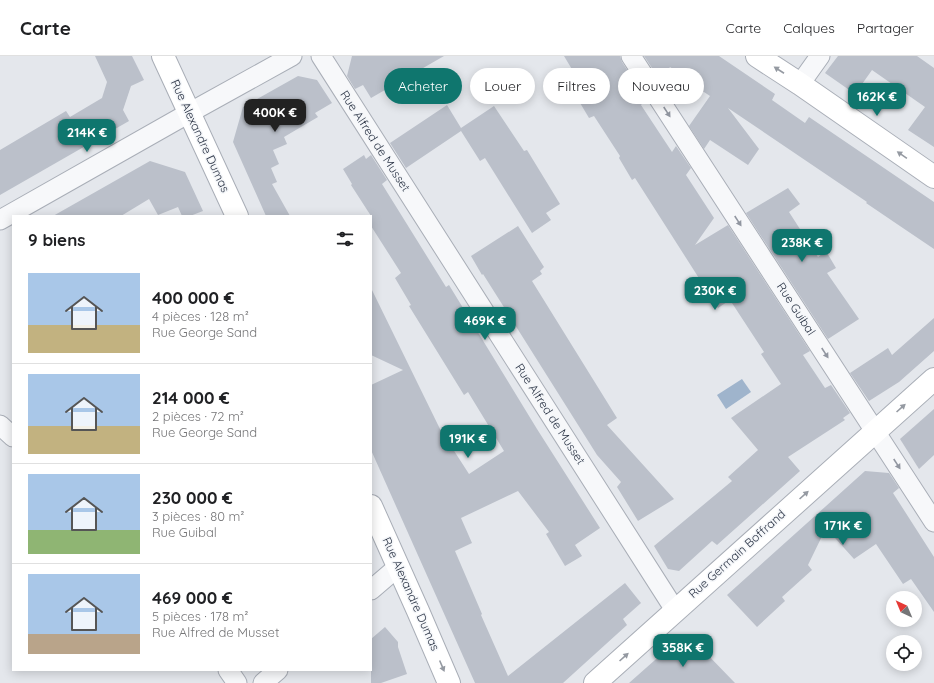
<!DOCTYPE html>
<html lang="fr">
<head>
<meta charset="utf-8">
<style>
  body { margin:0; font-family:Quicksand,sans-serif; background:#f6f6f6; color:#202124; height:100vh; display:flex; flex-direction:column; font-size:15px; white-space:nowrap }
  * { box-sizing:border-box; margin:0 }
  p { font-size:13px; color:#757577 }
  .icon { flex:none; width:22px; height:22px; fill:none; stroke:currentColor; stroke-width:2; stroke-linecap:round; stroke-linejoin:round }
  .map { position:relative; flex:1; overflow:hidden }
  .sheet { position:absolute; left:12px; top:159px; width:360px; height:456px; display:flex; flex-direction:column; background:#fff; border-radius:0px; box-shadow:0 2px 10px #0003 }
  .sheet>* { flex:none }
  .hud { position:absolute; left:384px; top:12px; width:380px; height:36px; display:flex; gap:8px }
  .needle { width:26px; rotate:316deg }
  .buttons { position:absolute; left:886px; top:535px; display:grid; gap:8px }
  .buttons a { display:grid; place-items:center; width:36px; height:36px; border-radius:50%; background:#fff; box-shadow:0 2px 10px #0003; font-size:20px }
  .price { position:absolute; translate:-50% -34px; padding:0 9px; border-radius:8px; background:#0f766e; color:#fff; font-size:13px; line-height:26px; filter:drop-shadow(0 1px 2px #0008) }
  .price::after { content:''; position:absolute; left:50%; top:24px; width:12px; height:9px; margin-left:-6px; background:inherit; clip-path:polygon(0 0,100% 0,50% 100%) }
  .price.active { background:#222; color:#fff }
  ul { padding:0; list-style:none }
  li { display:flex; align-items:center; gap:12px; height:100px; padding:0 16px }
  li+li { border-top:1px solid #e0e0e0 }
  li span { display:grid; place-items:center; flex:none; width:112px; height:80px; border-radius:0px; color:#555 }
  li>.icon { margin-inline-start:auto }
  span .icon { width:48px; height:48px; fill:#fffc; stroke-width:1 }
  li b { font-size:17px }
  h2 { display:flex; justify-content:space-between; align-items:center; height:48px; padding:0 16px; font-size:17px }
  .chip { padding:0 14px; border-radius:18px; background:#fff; box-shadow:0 2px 10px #0003; font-size:14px; line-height:36px }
  .chip.active { background:#0f766e; color:#fff }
  header { display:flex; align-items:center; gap:24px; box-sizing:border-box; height:56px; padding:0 20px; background:#fff; border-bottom:1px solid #e0e0e0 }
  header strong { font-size:19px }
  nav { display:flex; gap:22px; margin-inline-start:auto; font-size:14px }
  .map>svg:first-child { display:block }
  .water { fill:#9fb4cc }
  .building { fill:#bbc0ca }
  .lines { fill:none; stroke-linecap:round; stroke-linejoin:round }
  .street-casing { stroke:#a9aeb7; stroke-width:21 }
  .secondary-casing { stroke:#a9aeb7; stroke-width:24 }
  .street { stroke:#f7f8fa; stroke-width:19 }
  .secondary { stroke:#fff; stroke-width:22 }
  .oneway { fill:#959aa2 }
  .oneway2 { fill:#9196a0 }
  .labels { text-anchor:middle; stroke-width:3; stroke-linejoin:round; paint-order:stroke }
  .street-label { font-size:12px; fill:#2b3445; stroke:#f4f6f9 }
</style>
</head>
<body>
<header>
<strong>Carte</strong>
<nav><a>Carte</a><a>Calques</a><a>Partager</a></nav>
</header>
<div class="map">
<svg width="934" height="627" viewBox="0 0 934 627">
  <rect width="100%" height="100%" fill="#e4e7ec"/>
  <path class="water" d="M742,323L751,336L726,353L717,339Z"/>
  <g class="building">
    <path d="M95,0H132L144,24L131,30L123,54L129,65L0,139V94L66,55L70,61L102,42L107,26Z"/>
    <path d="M352,0H444L371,42L363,29L355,33L347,20Z"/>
    <path d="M564,0H620L622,6L646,43L641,49L672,96L676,90L691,112L686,119L714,162L695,189L728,169L810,295L803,299L825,332L831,329L850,357L843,362L845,364L788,401L800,415L717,489L712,485L679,515L668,513L654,490L732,425L728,421L758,394L731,362L781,328L761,298L764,296L730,244L718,252L635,122L632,124L619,102L620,100L594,60L589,62L570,30L579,25Z"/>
    <path d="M644,0H719L775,38L772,44L805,67L809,61L934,146V193L894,166L866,147L867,146L728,52L759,93L748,109L710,84L704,93L689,70L710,40L701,34L702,32L670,11L660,24Z"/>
    <path d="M838,0H917L934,12V91L908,74L925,51L872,14L855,38L825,17Z"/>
    <path d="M298,20L317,24L332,47L315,57L318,61L284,81L287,88L273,94L279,108L271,112L277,126L272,128L290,160H266L233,86L243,51Z"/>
    <path d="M447,49L461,72L494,50L524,95L527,94L560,148L546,157L551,164L532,177L485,102L480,105L461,75L406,112L390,87Z"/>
    <path d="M364,99L366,103L371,99L387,124L382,128L446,231L449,229L537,373L600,472L575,489L582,500L565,510L546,478L549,476L518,435L461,462L472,487L455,495L482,558L481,559L508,620L625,527L641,547L623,563L627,569L563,627H475L371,394V329L403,314L371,299V232L440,373L469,418L504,395L468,336L464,339L409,250L411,249L395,222L401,217L371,170V160L351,129L352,128L343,113Z"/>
    <path d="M150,105L185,116L203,155L190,160H182L178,151L158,159L149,143L121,160H53Z"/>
    <path d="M788,132L800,148L789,156L818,201L826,195L836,212L827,217L859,263L828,283L746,157Z"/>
    <path d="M518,170L544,211L540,215L542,218L532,225L617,362L607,369L674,443L638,465L617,431L621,426L597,399L483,218L482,219L471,200Z"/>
    <path d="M934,262V295L899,326L869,345L850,317L888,292L892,299Z"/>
    <path d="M934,353V399L919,413L900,383Z"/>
    <path d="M865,415L889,417L899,432L893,437L934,501V556L911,523L903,528L876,488L854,503L826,472L808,509L812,514L782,541L785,545L757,571L727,539Z"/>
    <path d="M385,571L398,586V591L407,618L381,627H371V583Z"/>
    <path d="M681,581L699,600L704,595L735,627H629Z"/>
  </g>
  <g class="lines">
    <defs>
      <g id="street">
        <path d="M321,0L675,554"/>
        <path d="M631,0L934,466"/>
        <path d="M800,28L820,0"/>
        <path d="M0,164L189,57L292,0"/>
        <path d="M0,369L13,381"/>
        <path d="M371,534L399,510"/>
        <path d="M228,614L237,627"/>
        <path d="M263,627L278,614"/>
      </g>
      <g id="secondary">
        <path d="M163,0L237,160"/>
        <path d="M757,0L800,28L934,121"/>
        <path d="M371,450L418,555L449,627"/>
        <path d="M595,627L934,323"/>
      </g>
    </defs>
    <use href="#street" class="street-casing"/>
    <use href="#secondary" class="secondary-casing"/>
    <use href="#street" class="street"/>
    <use href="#secondary" class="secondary"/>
  </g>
  <defs><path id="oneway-solid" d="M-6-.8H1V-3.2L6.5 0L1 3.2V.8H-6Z"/></defs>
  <g class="oneway">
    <use href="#oneway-solid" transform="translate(779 14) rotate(-147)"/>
    <use href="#oneway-solid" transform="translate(902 99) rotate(-145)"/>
    <use href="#oneway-solid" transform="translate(901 352) rotate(-42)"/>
    <use href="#oneway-solid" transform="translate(804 439) rotate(-42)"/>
    <use href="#oneway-solid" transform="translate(624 601) rotate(-42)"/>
    <use href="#oneway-solid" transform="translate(442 610) rotate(67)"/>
  </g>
  <g class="oneway2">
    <use href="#oneway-solid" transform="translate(667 56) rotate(57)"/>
    <use href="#oneway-solid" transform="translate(738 165) rotate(57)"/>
    <use href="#oneway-solid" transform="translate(825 297) rotate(57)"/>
    <use href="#oneway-solid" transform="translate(897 408) rotate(57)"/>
  </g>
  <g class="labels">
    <g class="street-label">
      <text transform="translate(200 80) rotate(65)" y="4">Rue Alexandre Dumas</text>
      <text transform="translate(375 85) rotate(57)" y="4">Rue Alfred de Musset</text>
      <text transform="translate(796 253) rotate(57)" y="4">Rue Guibal</text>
      <text transform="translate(550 358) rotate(57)" y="4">Rue Alfred de Musset</text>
      <text transform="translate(737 498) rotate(-42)" y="4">Rue Germain Boffrand</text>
      <text transform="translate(411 538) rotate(66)" y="4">Rue Alexandre Dumas</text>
    </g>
  </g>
</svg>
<div class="buttons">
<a><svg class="needle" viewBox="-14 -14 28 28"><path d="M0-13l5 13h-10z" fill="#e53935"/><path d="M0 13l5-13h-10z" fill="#757577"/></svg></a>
<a><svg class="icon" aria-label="locate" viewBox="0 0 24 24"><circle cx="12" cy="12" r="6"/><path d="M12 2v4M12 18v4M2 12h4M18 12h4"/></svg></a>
</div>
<b class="price" style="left:877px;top:61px">162K €</b>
<b class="price active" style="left:275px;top:77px">400K €</b>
<b class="price" style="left:87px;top:97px">214K €</b>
<b class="price" style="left:802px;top:207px">238K €</b>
<b class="price" style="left:715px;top:255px">230K €</b>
<b class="price" style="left:485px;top:285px">469K €</b>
<b class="price" style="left:468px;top:403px">191K €</b>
<b class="price" style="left:843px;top:490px">171K €</b>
<b class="price" style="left:683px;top:612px">358K €</b>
<div class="hud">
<a class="chip active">Acheter</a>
<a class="chip">Louer</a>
<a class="chip">Filtres</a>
<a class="chip">Nouveau</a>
</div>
<section class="sheet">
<h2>9 biens<svg class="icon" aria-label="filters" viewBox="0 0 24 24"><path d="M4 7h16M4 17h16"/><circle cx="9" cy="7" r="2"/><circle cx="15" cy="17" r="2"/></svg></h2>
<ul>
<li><span style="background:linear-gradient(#a9c7e8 65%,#c2b280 0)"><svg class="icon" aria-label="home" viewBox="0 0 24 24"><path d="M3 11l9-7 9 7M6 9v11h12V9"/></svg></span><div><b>400 000 €</b><p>4 pièces · 128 m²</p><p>Rue George Sand</p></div></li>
<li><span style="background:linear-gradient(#a9c7e8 65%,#c2b280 0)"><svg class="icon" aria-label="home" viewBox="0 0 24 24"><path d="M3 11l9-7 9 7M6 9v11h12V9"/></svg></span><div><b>214 000 €</b><p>2 pièces · 72 m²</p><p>Rue George Sand</p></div></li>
<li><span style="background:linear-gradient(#a9c7e8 70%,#8fb573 0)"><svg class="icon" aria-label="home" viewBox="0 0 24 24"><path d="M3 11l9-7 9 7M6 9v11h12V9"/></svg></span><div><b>230 000 €</b><p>3 pièces · 80 m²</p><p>Rue Guibal</p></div></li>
<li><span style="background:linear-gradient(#a9c7e8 75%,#b9a48a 0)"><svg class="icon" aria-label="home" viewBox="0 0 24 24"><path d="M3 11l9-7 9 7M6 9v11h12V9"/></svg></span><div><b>469 000 €</b><p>5 pièces · 178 m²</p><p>Rue Alfred de Musset</p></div></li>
</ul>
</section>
</div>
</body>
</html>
